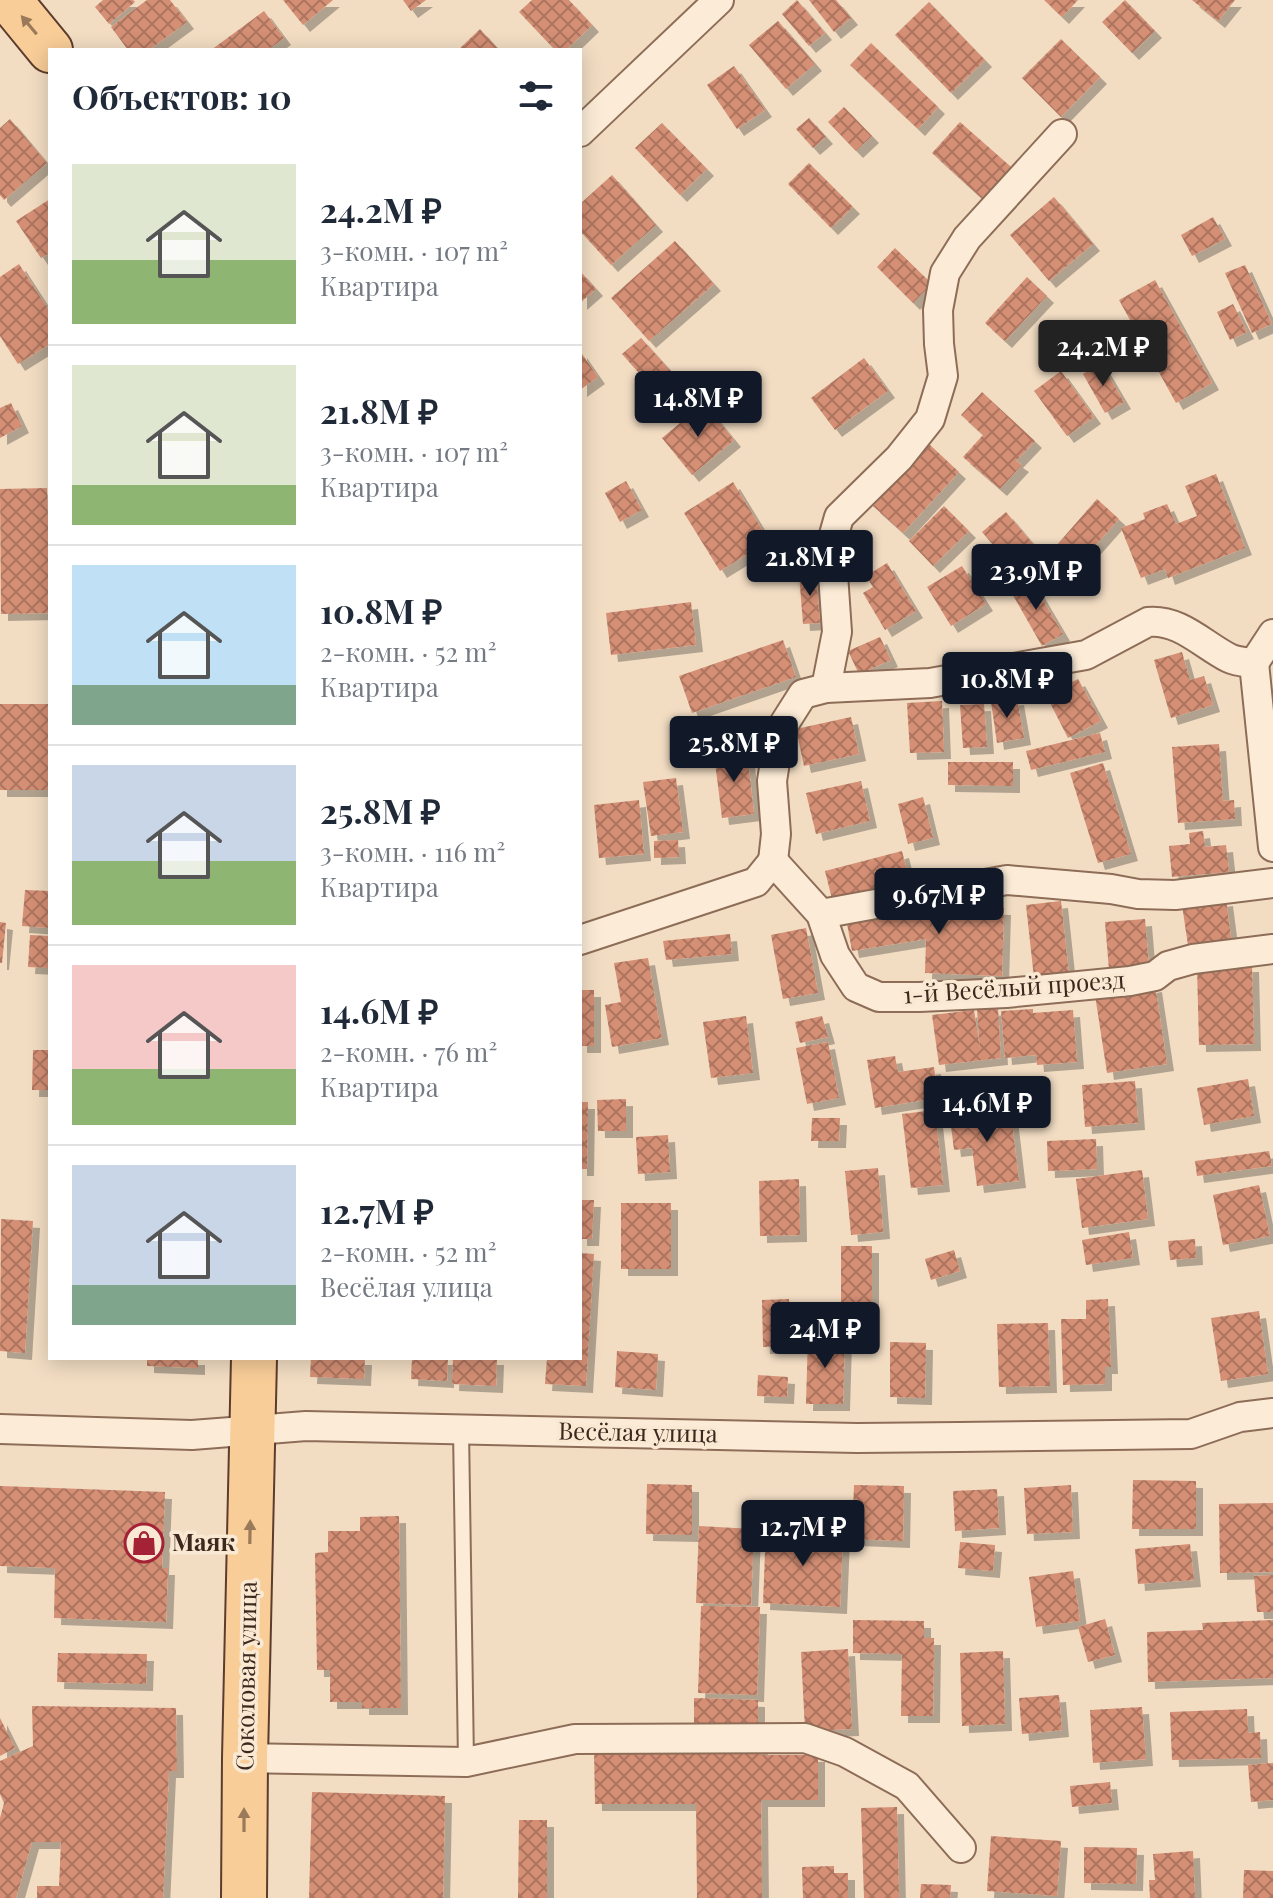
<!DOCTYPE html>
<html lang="ru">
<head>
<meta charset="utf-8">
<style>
  body { margin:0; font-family:"Playfair Display",serif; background:#f6f6f7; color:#1f2937; height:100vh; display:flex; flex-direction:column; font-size:30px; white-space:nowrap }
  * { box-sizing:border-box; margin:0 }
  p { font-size:26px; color:#747a83 }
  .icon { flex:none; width:44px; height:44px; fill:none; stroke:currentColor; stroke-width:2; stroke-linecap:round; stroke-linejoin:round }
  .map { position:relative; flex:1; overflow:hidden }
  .panel { position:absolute; left:48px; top:48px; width:534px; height:1312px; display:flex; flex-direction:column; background:#fff; border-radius:0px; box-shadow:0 4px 20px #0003 }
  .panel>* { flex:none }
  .price { position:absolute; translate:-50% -68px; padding:0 18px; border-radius:8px; background:#111827; color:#fff; font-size:26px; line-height:52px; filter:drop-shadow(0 2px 4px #0008) }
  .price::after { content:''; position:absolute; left:50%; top:48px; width:24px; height:18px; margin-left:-12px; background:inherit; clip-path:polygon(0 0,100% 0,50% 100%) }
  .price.current { background:#222; color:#fff }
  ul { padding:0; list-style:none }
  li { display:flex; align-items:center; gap:24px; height:200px; padding:0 24px }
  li+li { border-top:2px solid #e0e1e3 }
  li span { display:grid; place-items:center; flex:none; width:224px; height:160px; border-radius:0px; color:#555 }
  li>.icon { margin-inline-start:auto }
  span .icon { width:96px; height:96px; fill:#fffc; stroke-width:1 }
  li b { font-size:34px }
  h2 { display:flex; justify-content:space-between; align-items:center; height:96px; padding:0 24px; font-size:34px }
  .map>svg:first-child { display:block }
  .building { fill:url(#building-cross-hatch); filter:url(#shadow) }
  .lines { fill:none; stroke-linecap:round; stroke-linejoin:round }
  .service-casing { stroke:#8e6d58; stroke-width:18 }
  .minor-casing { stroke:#8e6d58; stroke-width:32 }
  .primary-casing { stroke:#5c3c2c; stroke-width:48 }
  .service { stroke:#fcecd7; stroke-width:14 }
  .minor { stroke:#fcecd7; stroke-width:28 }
  .primary { stroke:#f8cd98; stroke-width:44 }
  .oneway { fill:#9a7a5a }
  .labels { text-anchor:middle; stroke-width:7; stroke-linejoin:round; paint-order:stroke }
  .street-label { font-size:24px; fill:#3d281d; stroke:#f9e9d3 }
  .poi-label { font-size:24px; font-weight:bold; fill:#3d281d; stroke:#f9e9d3; text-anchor:start }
</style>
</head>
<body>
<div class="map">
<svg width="1273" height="1898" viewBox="0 0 1273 1898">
  <defs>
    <pattern id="building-cross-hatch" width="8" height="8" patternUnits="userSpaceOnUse" patternTransform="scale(2)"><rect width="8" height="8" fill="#d48f75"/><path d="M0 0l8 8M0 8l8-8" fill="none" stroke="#ad755f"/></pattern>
    <filter id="shadow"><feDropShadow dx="7" dy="7" stdDeviation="0" flood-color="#0004"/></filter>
  </defs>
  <rect width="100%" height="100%" fill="#f2ddc3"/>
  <g class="building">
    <path d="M103,0H133L135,2L109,24L95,7Z"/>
    <path d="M147,0H170L187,22L149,50H128L111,27Z"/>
    <path d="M283,0H333L303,25Z"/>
    <path d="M403,0H426L411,11Z"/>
    <path d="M532,0H569L592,25L566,50H555L519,12Z"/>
    <path d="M797,0L825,33L809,46L782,14Z"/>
    <path d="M809,0H836L851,18L834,32Z"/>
    <path d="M1044,0H1078L1062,17Z"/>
    <path d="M1125,0L1155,31L1132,53L1102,22Z"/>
    <path d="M1192,0H1235L1218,21Z"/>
    <path d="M929,2L985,60L951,93L895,35Z"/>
    <path d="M264,11L284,38L268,50H211Z"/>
    <path d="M778,21L815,64L786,89L749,45Z"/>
    <path d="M480,29L499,50H458Z"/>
    <path d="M1061,39L1100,77L1061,117L1022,78Z"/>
    <path d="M871,43L938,107L918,129L850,65Z"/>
    <path d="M734,66L765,110L737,129L707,85Z"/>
    <path d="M844,107L872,136L856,151L828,122Z"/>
    <path d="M809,118L826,137L813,148L796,129Z"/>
    <path d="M10,119L47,163L4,200L0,195V128Z"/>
    <path d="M960,122L1018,173L989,205L932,153Z"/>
    <path d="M662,123L707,169L680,195L635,148Z"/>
    <path d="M809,163L853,207L831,228L788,184Z"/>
    <path d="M612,175L656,225L611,265L580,231V204Z"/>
    <path d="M1054,197L1093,244L1049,281L1010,235Z"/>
    <path d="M50,199V253L41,258L16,221Z"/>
    <path d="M1213,217L1225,239L1192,256L1181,235Z"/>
    <path d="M675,241L714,284L649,341L611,298Z"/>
    <path d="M895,248L932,284L913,303L877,267Z"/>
    <path d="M19,264L50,312V344L18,364L0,336V277Z"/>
    <path d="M1245,265L1272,324L1252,333L1225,273Z"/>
    <path d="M580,271L596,289L580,303Z"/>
    <path d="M1027,277L1047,296L1005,341L985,323Z"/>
    <path d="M1155,280L1212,383L1176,403L1119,300Z"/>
    <path d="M1233,304L1247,332L1230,340L1217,312Z"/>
    <path d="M641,338L688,390L669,407L622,354Z"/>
    <path d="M580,351L598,377L580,390Z"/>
    <path d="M864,358L888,391L835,430L811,398Z"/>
    <path d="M1101,363L1124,402L1105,413L1083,374Z"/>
    <path d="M1061,371L1094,417L1067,436L1034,391Z"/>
    <path d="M982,392L1035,441L1016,461L1022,465L1000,489L963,457L983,435L961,415Z"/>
    <path d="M11,403L22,426L0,438V408Z"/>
    <path d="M704,403L734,440L692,475L662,438Z"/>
    <path d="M929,444L959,472L903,533L873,506Z"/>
    <path d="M1216,474L1245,548L1168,578L1165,569L1141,578L1121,528L1145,519L1143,513L1167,504L1176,524L1197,516L1185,486Z"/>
    <path d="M626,481L642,510L620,522L605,493Z"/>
    <path d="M733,482L769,541L720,571L684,513Z"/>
    <path d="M47,488L49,553H50V613L1,614L0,489Z"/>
    <path d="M1097,499L1119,519L1071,573L1049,554Z"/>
    <path d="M944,506L969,531L933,566L909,541Z"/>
    <path d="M1006,512L1039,551L1015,571L982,532Z"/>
    <path d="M887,563L916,611L885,630L863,593L873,587L866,576Z"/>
    <path d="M962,566L986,604L951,626L927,587Z"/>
    <path d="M816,573L820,623L803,624L799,574Z"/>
    <path d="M1030,578L1063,634L1042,646L1010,590Z"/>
    <path d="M691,602L696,645L611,655L606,613Z"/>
    <path d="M880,637L891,660L859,674L848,651Z"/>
    <path d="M783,640L796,677L692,713L679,676Z"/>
    <path d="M1182,652L1190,680L1204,676L1213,705L1171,718L1154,660Z"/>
    <path d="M1078,679L1101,721L1068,738L1046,695Z"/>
    <path d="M1017,698L1024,738L997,743L991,702Z"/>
    <path d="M942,701L944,752L910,753L907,703Z"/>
    <rect x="0" y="704" width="50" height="86"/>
    <path d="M984,704L987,747L963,748L960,705Z"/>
    <path d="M851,717L859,754L804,766L796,729Z"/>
    <path d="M1100,733L1105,752L1031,770L1026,751Z"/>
    <path d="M1219,744L1223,801L1234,800L1235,819L1178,823L1172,747Z"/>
    <path d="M747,751L754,814L722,818L714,754Z"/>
    <path d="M948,762H1013V786L948,785Z"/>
    <path d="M1103,763L1131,854L1098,863L1070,773Z"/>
    <path d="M676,778L683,832L651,836L643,782Z"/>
    <path d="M861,781L870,821L816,834L806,793Z"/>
    <path d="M923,797L933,838L908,844L898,804Z"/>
    <path d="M639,800L644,854L599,858L594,805Z"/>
    <path d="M1203,831L1205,847L1226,845L1229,872L1172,877L1169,846L1190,844L1189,833Z"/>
    <path d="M678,840L679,857L654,858V841Z"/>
    <path d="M902,851L909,879L832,899L825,871Z"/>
    <path d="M25,890L50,891V928L22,926Z"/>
    <path d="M1226,899L1232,945L1189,952L1182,905Z"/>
    <path d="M1061,901L1069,975L1034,978L1026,905Z"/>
    <path d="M927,905L1004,908L1002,976L925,973L926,939L852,951L846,918Z"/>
    <path d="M1145,919L1149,967L1109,970L1105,922Z"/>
    <path d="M0,922L6,923L2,963H0Z"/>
    <path d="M806,928L818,993L783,999L771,935Z"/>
    <path d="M730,934L732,954L666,960L663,941Z"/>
    <path d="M30,935L50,936V968L28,967Z"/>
    <path d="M648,958L662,1038L612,1047L605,1005L621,1002L614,963Z"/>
    <path d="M1252,965L1254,1044L1199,1045L1197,966Z"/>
    <path d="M1155,985L1167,1064L1107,1073L1095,995Z"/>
    <rect x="580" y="990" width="14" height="56"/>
    <path d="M998,1008L1001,1058L939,1065L932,1015L974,1010L980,1049L977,1010Z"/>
    <path d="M1033,1009V1013L1073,1010L1077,1062L1037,1065L1036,1055L1005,1058L1001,1011Z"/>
    <path d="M746,1016L753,1073L711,1078L703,1022Z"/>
    <path d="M822,1016L828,1037L800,1043L795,1022Z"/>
    <path d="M828,1042L839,1098L807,1104L796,1048Z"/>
    <path d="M33,1050H50V1090H32Z"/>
    <path d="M895,1056L898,1072L934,1067L938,1098L875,1108L867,1060Z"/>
    <path d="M1248,1079L1254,1116L1204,1125L1197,1088Z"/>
    <path d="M1135,1081L1138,1123L1085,1127L1082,1085Z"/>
    <path d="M626,1099V1131H598L597,1100Z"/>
    <path d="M580,1102H588L587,1169H580Z"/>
    <path d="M987,1106L988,1117L1011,1114L1019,1181L977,1186L972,1148L954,1150L949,1110Z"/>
    <path d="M935,1110L943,1185L911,1188L902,1114Z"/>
    <path d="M812,1118H840L839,1141H811Z"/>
    <path d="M668,1135L670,1172L638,1174L636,1137Z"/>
    <path d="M1096,1139L1097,1169L1048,1171L1047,1141Z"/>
    <path d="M1269,1151L1272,1166L1197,1176L1195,1161Z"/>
    <path d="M878,1168L883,1232L851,1235L845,1171Z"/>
    <path d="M1142,1170L1148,1219L1082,1228L1076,1179Z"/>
    <path d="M799,1179L800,1235L760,1236L759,1181Z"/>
    <path d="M1259,1185L1270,1236L1223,1245L1213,1195Z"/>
    <path d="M580,1200H594L592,1239H580Z"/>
    <rect x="621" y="1203" width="50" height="66"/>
    <path d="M1,1219L33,1221L25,1353L0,1351Z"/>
    <path d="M1129,1232L1133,1258L1086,1265L1082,1240Z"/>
    <path d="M1195,1239L1196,1258L1170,1260L1168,1241Z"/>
    <rect x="841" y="1246" width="31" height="65"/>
    <path d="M954,1250L960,1271L931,1280L925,1259Z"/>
    <path d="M580,1253L594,1254L586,1386L545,1384L547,1358H580Z"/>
    <path d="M789,1299L790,1346L763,1347L762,1300Z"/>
    <path d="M1108,1299L1111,1367H1105V1384L1063,1385L1061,1319H1086V1300Z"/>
    <path d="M1259,1311L1268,1374L1221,1381L1211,1318Z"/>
    <path d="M1048,1323L1050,1386L999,1387L997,1324Z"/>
    <path d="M808,1335L845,1336L843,1404H806Z"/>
    <path d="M890,1342L926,1343L925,1398L890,1397Z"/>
    <path d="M617,1351L658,1354L656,1390L615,1387Z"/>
    <path d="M147,1358H198V1368L147,1366Z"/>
    <path d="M311,1358H365L364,1379L310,1377Z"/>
    <path d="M412,1358H448L447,1381L411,1379Z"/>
    <path d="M453,1358H497L496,1386L452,1384Z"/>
    <path d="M758,1375L788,1377L787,1397L757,1396Z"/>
    <path d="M1133,1480L1196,1481V1529H1132Z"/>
    <path d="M647,1484L692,1485V1535L646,1534Z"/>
    <path d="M854,1485L904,1486L903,1541L852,1539Z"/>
    <path d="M1071,1485L1073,1532L1027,1534L1024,1488Z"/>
    <path d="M0,1486L165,1492L162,1568H168L166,1622L54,1618L55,1568L0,1566Z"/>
    <path d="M997,1489L999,1528L955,1531L953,1491Z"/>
    <path d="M1273,1503V1572L1220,1573L1219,1504Z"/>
    <path d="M399,1516L401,1708H362V1702H330V1670H317L315,1553L328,1552V1531H360V1517Z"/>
    <path d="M699,1526L754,1529L751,1605L696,1603Z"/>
    <path d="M766,1528L843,1532L840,1607L763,1603Z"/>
    <path d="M960,1542L995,1545L993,1571L958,1568Z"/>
    <path d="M1190,1544L1194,1580L1138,1584L1135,1549Z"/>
    <path d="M1073,1571L1080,1621L1036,1627L1029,1577Z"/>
    <path d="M1273,1575V1612H1257L1254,1576Z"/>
    <path d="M701,1606L760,1607L757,1695L698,1693Z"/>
    <path d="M1105,1619L1115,1655L1088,1662L1078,1627Z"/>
    <path d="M853,1620L924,1621V1638H934L933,1716H901L902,1654L853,1653Z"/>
    <path d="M1273,1620V1678L1148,1682L1147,1632L1203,1630L1202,1623Z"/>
    <path d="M848,1649L852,1729L805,1731L801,1652Z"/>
    <path d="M1003,1651L1005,1724L962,1726L960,1653Z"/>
    <path d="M58,1653L147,1654L146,1684L57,1682Z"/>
    <path d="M1059,1695L1062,1730L1022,1734L1019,1698Z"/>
    <path d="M694,1698L758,1700V1730L694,1728Z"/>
    <path d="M32,1706L176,1708L177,1771H169L163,1898H37V1886H59L61,1842H32L16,1898H0V1818L4,1803L0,1794V1761L33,1746Z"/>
    <path d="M1142,1707L1146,1759L1093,1763L1090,1710Z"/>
    <path d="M1247,1709L1248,1733L1260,1732L1261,1758L1172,1760L1170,1712Z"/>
    <path d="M0,1718L15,1748L0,1756Z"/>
    <path d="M761,1747V1755H818V1800H761L762,1898H697L696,1804H595L594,1748Z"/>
    <path d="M1273,1763V1800L1251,1802L1248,1765Z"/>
    <path d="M1110,1782L1112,1803L1072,1807L1070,1786Z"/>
    <path d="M312,1792L445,1796L443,1898H309Z"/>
    <path d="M897,1807L899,1898H864L861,1808Z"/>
    <path d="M519,1820H547V1898H518Z"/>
    <path d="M991,1836L1061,1841L1057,1896L987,1891Z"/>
    <path d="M1084,1847L1137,1848L1136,1884L1084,1883Z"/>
    <path d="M1193,1851L1195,1898H1150L1149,1880H1155L1153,1854Z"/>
    <path d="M834,1866V1873H848V1898H803L802,1867Z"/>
    <path d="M1244,1870L1273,1871V1898H1243Z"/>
    <path d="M921,1884L951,1885L950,1898H920Z"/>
  </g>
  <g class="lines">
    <defs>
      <path id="service" d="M461,1429L466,1762"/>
      <g id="minor">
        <path d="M580,132L719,0"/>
        <path d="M1254,663L1273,847"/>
        <path d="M1254,663L1273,634"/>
        <path d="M826,688L837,632L831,545L839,517L899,458L930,419L943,376L939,344L938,310L945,273L967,238L1062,134"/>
        <path d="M773,861L776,834L772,781L777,749L784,724L803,694L826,688L930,683L1086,655L1148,622C1180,619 1203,645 1229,658C1237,662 1246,662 1254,663"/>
        <path d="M773,861L821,914L835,955L856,987L879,997H919L1006,993L1130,981L1155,976L1168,966L1193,959L1273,949"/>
        <path d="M821,914L1007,880L1111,889L1138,894L1175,895L1273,883"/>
        <path d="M580,940L756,882L773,861"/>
        <path d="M0,1429L192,1435L306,1426L857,1438L959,1437L1191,1434L1240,1417L1273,1413"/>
        <path d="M245,1758L466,1762L575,1739L805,1738L845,1752L907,1786L961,1848"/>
      </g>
      <g id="primary">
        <path d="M9,0L50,50"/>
        <path d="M244,1898L245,1758L254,1358"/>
      </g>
    </defs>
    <use href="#service" class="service-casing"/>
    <use href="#minor" class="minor-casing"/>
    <use href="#primary" class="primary-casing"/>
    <use href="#service" class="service"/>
    <use href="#minor" class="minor"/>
    <use href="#primary" class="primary"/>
  </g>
  <defs><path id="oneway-solid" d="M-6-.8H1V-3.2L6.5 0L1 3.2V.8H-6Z" transform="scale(2)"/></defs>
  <g class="oneway">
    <use href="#oneway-solid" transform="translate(29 25) rotate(-130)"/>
    <use href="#oneway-solid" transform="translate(250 1532) rotate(-89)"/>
    <use href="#oneway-solid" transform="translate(244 1820) rotate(-90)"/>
  </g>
  <defs>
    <symbol id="shop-ring" viewBox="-11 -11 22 22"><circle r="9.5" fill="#f9e9d3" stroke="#a32235" stroke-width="1.5"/><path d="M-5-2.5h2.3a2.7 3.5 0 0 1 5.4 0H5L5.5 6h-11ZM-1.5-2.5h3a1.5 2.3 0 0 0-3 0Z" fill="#a32235"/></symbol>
  </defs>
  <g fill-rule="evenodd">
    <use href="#shop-ring" x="122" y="1521" width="44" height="44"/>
  </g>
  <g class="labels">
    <g class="street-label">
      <text transform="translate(1014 988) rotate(-4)" y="8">1-й Весёлый проезд</text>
      <text transform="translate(638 1433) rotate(1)" y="8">Весёлая улица</text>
      <text transform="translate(247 1676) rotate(-89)" y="8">Соколовая улица</text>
    </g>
    <g class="poi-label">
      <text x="172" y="1551">Маяк</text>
    </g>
  </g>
</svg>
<b class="price current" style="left:1103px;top:388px">24.2M ₽</b>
<b class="price" style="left:698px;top:439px">14.8M ₽</b>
<b class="price" style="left:810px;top:598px">21.8M ₽</b>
<b class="price" style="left:1036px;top:612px">23.9M ₽</b>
<b class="price" style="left:1007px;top:720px">10.8M ₽</b>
<b class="price" style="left:734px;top:784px">25.8M ₽</b>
<b class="price" style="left:939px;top:936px">9.67M ₽</b>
<b class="price" style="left:987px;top:1144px">14.6M ₽</b>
<b class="price" style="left:825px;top:1370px">24M ₽</b>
<b class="price" style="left:803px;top:1568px">12.7M ₽</b>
<section class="panel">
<h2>Объектов: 10<svg class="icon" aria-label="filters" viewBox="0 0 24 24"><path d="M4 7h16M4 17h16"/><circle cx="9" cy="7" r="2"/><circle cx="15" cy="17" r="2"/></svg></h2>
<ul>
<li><span style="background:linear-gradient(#dfe7d0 60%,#8fb573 0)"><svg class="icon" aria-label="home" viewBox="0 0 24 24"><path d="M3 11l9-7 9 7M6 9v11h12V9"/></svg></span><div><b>24.2M ₽</b><p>3-комн. · 107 m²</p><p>Квартира</p></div></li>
<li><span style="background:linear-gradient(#dfe7d0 75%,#8fb573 0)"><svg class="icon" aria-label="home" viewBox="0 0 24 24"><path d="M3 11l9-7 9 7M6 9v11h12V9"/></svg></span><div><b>21.8M ₽</b><p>3-комн. · 107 m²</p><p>Квартира</p></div></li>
<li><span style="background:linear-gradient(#bfe0f5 75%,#7fa58c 0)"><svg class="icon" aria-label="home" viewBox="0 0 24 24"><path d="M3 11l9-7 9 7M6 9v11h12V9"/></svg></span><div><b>10.8M ₽</b><p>2-комн. · 52 m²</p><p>Квартира</p></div></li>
<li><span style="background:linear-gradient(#c9d6e8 60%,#8fb573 0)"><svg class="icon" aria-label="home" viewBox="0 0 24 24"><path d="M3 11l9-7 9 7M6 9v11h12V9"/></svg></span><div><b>25.8M ₽</b><p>3-комн. · 116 m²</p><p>Квартира</p></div></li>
<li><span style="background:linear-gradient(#f6c9c9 65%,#8fb573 0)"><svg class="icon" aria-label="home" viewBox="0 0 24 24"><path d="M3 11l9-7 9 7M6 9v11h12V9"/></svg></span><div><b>14.6M ₽</b><p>2-комн. · 76 m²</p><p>Квартира</p></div></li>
<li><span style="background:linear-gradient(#c9d6e8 75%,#7fa58c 0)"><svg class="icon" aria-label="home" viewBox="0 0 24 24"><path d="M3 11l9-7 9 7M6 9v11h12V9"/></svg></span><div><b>12.7M ₽</b><p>2-комн. · 52 m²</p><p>Весёлая улица</p></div></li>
</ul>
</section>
</div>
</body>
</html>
